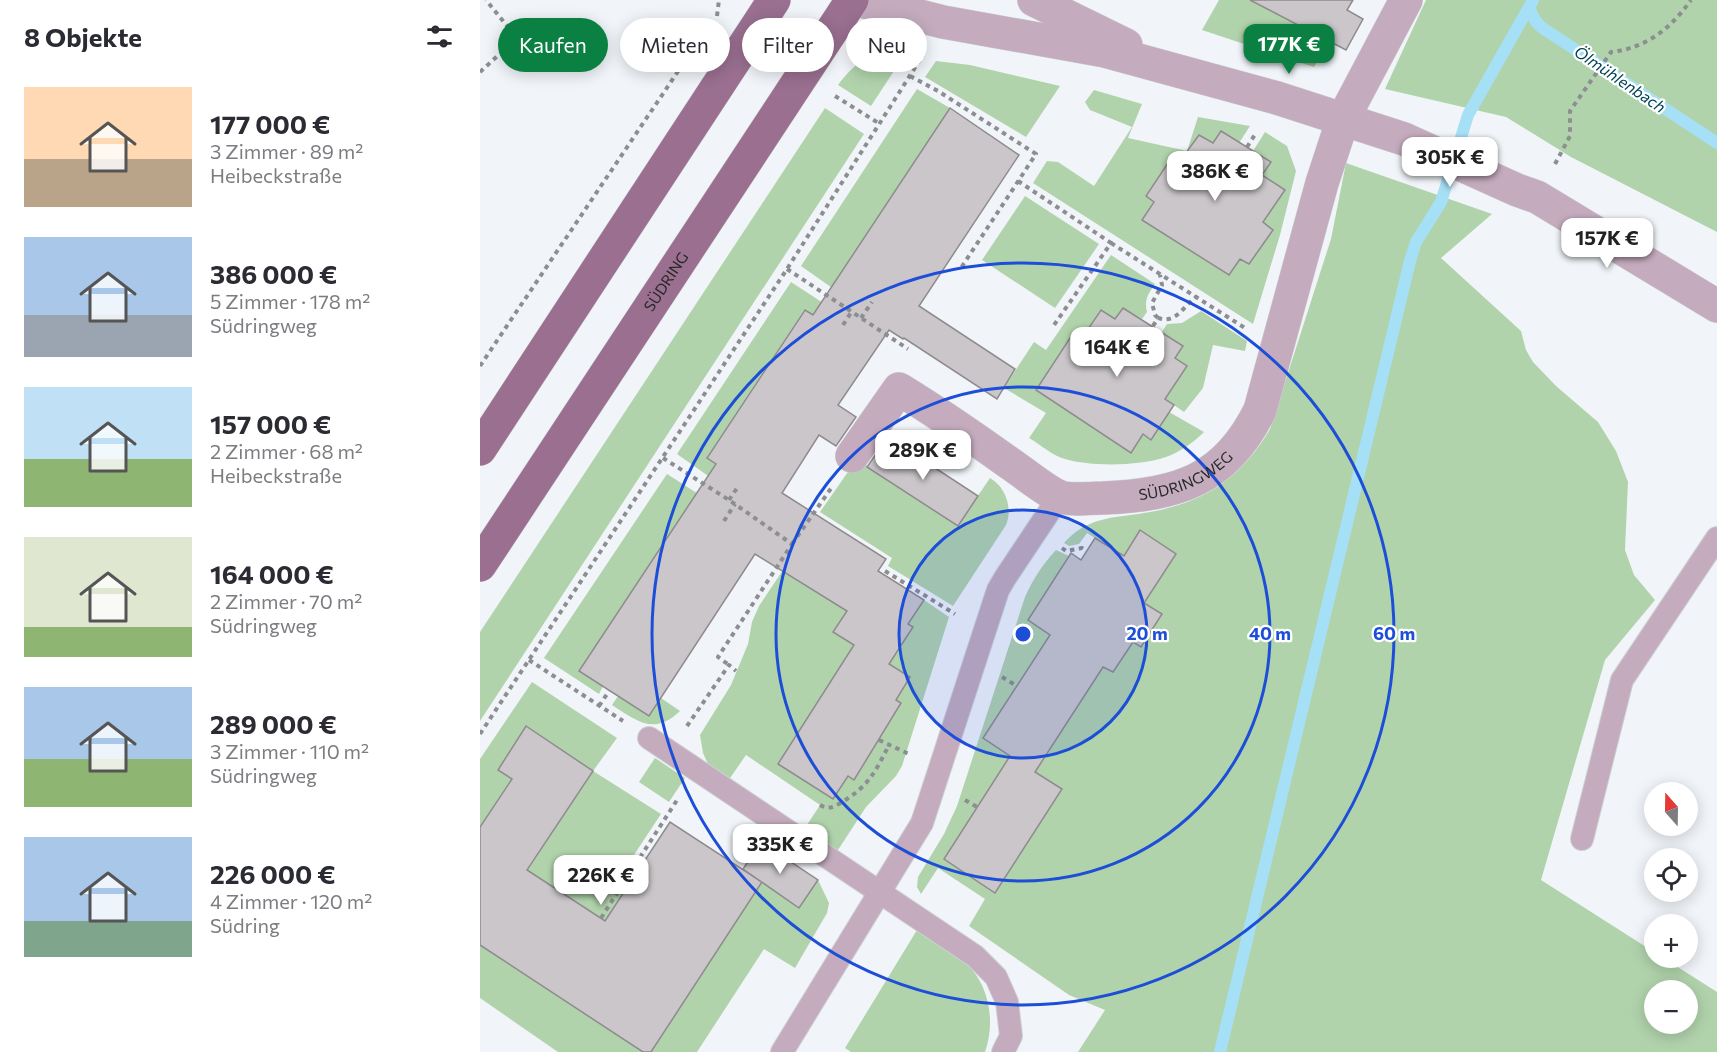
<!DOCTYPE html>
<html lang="de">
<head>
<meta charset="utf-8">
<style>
  body { margin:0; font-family:Commissioner,sans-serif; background:#f2f2f3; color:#2b2b33; height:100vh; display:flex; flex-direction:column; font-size:22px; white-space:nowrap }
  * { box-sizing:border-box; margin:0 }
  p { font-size:20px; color:#7c7c81 }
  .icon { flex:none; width:33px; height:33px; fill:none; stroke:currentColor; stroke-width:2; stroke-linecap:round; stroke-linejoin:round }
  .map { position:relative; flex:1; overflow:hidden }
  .side { display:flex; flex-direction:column; background:#fff; width:480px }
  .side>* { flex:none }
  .hud { position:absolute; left:18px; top:18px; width:570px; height:54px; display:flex; gap:12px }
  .needle { width:39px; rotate:340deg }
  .tools { position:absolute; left:1164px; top:782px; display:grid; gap:12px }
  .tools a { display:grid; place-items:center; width:54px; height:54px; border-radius:50%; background:#fff; box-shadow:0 3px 15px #0003; font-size:30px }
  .price { position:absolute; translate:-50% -51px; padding:0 14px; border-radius:12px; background:#fff; color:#222; font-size:20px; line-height:39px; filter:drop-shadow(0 2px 3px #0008) }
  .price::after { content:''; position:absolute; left:50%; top:36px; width:18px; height:14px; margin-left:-9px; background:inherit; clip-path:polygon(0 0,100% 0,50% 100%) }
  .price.selected { background:#0b8043; color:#fff }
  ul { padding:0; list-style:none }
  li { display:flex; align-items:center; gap:18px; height:150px; padding:0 24px }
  li span { display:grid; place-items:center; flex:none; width:168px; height:120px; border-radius:0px; color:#555 }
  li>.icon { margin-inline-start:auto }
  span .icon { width:72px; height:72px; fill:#fffc; stroke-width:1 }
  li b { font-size:26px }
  h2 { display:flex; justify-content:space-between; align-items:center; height:72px; padding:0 24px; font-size:26px }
  .pill { padding:0 21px; border-radius:27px; background:#fff; box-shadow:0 3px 15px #0003; font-size:21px; line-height:54px }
  .pill.selected { background:#0b8043; color:#fff }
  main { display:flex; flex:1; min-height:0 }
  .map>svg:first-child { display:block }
  .green { fill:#b1d3ac; fill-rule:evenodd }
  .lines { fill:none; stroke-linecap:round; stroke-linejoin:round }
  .stream { stroke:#a6e0f7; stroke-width:12 }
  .building { fill:#cac6c9; stroke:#8e8a8d; stroke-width:1.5 }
  .lane-casing { stroke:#cdd0d4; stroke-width:24 }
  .street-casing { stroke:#cdd0d4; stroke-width:34 }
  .primary-casing { stroke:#cdd0d4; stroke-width:34 }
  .path { stroke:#8c8e91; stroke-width:4; stroke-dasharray:4.5 4.5; stroke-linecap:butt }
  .lane { stroke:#c4acbe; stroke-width:22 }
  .street { stroke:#c4acbe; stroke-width:33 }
  .primary { stroke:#9a6f90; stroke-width:33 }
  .ring { fill:none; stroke:#1d4ed8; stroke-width:3 }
  .labels { text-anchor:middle; stroke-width:4.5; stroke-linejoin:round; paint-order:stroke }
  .street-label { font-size:15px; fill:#27282a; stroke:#fff }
  .water-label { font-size:16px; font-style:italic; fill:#004356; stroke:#fff }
  .centre { fill:#1d4ed8; stroke:#fff; stroke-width:3 }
  .ring-label { font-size:18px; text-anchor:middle; font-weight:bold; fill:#1d4ed8; stroke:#fff; stroke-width:4.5; stroke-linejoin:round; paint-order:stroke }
</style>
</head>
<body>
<main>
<section class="side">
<h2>8 Objekte<svg class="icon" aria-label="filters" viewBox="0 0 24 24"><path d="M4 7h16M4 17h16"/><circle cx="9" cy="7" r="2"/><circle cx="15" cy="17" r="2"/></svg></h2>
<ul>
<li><span style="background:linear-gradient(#ffd9b3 60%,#b9a48a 0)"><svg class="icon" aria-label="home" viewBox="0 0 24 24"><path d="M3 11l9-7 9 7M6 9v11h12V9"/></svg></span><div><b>177 000 €</b><p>3 Zimmer · 89 m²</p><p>Heibeckstraße</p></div></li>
<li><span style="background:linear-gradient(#a9c7e8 65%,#9aa5b1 0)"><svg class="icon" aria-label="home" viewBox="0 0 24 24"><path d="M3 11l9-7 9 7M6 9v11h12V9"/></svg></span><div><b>386 000 €</b><p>5 Zimmer · 178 m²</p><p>Südringweg</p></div></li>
<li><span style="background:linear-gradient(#bfe0f5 60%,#8fb573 0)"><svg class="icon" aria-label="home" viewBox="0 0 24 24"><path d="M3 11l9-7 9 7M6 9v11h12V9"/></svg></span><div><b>157 000 €</b><p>2 Zimmer · 68 m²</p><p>Heibeckstraße</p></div></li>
<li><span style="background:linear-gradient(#dfe7d0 75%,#8fb573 0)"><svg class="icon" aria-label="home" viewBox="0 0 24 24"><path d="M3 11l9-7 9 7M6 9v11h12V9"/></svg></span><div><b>164 000 €</b><p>2 Zimmer · 70 m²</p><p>Südringweg</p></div></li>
<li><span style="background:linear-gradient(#a9c7e8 60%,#8fb573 0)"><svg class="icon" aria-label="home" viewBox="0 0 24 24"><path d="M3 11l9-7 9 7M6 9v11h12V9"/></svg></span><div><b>289 000 €</b><p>3 Zimmer · 110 m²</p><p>Südringweg</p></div></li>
<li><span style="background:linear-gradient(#a9c7e8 70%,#7fa58c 0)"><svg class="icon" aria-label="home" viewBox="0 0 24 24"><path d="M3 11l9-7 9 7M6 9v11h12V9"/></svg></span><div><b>226 000 €</b><p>4 Zimmer · 120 m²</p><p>Südring</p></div></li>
</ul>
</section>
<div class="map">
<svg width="1237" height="1052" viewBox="0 0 1237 1052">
  <rect width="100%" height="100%" fill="#f1f5f9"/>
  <g class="green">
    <path d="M739,0H772L843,38L853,34L834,67L722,30Z"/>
    <path d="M946,0H1237V232L1091,157L1026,117L905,89Z"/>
    <path d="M421,44L431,45L391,106L358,85C376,60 393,53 421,44Z"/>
    <path d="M456,61L490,65L580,86L546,137L445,77Z"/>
    <path d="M437,89L470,108L357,278L375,304L321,266Z"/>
    <path d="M614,90L662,104L648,138L707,151L718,117L770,126L759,143L741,131L733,143L719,135L698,165L690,161L666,196L673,202L662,220L748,275L760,259L769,264L792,230L783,222L804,191L782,175L790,162L773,151L785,132L807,146L816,171L800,235L773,324L553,183L567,161L578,162L614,186L652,127L610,110L605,102Z"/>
    <path d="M345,108L384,134L0,721V632Z"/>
    <path d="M866,163L1012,214L961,258L1041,331L1046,350L1053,362L1076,386L1118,422L1136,451L1148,482L1145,550L1154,575L1175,600L1125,660L1061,880L1174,952V957H1182L1237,992V1052H598L625,1010L589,995L489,926L505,899L458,868L441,894L437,887L438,877L464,834L477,806L545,597C553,579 563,564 576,550L589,556L548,620L570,635L503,738L530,756L464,859L515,892L582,790L555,772L623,667L633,672L653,642L661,647L682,614L664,603L696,554L660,531L644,556L607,533L599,544L589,546L584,543C607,517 632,518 664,513C722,504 760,480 790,429L851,239ZM1174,990H1208V1023H1174Z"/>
    <path d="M545,196L619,244L575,308L502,260Z"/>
    <path d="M631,255L675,284C668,294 664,300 667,312L662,319L643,308L635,319L620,310L600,341L592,335L568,371L651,452L663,434L671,439L689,412L724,432C714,442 700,452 686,457C660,466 612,467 585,459C573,456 561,445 549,438L566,413L524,388L554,342L566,350Z"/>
    <path d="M311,282L357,312L348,325L324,310L227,457L249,473L241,485L197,454Z"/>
    <path d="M721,311L767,341L765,351L733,345L723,388L704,412L685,399L707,366L695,358L703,346L682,332L687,324L702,323Z"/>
    <path d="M377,459L478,525L510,478C526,487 533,509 526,525L473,606L408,566L412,558L340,512Z"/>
    <path d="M187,474L242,509L212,500L99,671L123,686L119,694L64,658Z"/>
    <path d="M317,549L332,559L318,581L367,611L354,632L374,645L298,764L353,798L368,776L374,780L421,703L416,700L430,677L405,661L444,600L469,617L422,766L416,776L386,807L356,853L323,831L340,805L266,755L248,781L228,764L223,753L220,735L251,685L268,644L272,622L279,606Z"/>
    <path d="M52,682L137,738L113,771L181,814L146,867L195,899L164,947L34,891L113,771L46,726L18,770L32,779L0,827V759Z"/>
    <path d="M138,696L169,716L181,698L200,711C174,736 157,721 132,705Z"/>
    <path d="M175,758L205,778L189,802L159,782Z"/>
    <path d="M338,880L349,903L347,913L315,968L284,949L217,1052H171L282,882L319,908Z"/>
    <path d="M437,930C452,940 470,949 484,961C509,983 516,1021 505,1052H371L365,1048Z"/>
    <path d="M0,945L163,1052H78L0,998Z"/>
  </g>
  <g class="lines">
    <g class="stream">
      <path d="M1049,8L1055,20L1061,27L1237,143"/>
      <path d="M740,1052L930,261L936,242L961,202L988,115L1053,0"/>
    </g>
  </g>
  <g class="building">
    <path d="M770,0H873L867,10L883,19L866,50Z"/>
    <path d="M470,108L539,155L439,306L535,369L517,399L424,338L423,339L409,330L358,405L376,417L356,446L339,435L302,493L406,559L398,571L444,600L428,624L433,627L409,664L430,677L416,700L421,703L374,780L368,776L353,799L298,764L374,645L353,632L367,611L275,554L169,716L99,671L236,464L227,458L325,310L333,315Z"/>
    <path d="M741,131L791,162L782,175L805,190L783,222L793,230L769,264L760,259L749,275L662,220L674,202L666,196L690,160L697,165L719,135L733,143Z"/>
    <path d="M643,308L703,346L695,358L707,366L685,399L694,405L671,440L663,434L651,453L556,390L592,335L600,341L621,310L635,319Z"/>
    <path d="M408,437L498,496L478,526L387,467Z"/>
    <path d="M660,530L696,554L664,603L682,614L661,647L653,642L633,672L623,667L555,772L582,789L515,893L464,859L530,756L503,738L570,635L548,620L591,553L601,560L615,538L644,556Z"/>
    <path d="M46,726L113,771L47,870L125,921L190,822L282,882L171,1052H163L0,945V827L32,779L18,770Z"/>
    <path d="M281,842L338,880L319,908L263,869Z"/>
  </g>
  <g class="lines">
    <defs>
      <g id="lane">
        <path d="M169,738L495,956L516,977L527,1002L531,1036L523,1052"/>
        <path d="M1102,839L1142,680L1237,538"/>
        <path d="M302,1052L442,823L518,590L525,578L579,497"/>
      </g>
      <g id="street">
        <path d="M377,0L463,22L625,51L797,98L924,139L1037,190L1057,197L1237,306"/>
        <path d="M554,0L646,45"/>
        <path id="s1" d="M372,456L419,389C455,411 490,435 525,460C539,469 564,490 578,496C588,501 612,498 623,498C698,495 746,480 780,410L842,183L863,119L926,0"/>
      </g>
      <g id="primary">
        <path d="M0,449L294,0"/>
        <path id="s2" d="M0,565L372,0"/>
      </g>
    </defs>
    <use href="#lane" class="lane-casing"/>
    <use href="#street" class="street-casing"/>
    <use href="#primary" class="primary-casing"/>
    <g class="path">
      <path d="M237,16L239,0"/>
      <path d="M0,72L37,38L6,0"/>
      <path d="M430,76L458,91L556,154L481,268"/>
      <path d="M355,96L400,124"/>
      <path d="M767,147L776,133"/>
      <path d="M1075,164L1090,136V111L1131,52C1167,48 1191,28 1211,0"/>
      <path d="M538,181L631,243L572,328"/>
      <path d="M631,243L765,328"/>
      <path d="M307,269L428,349"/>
      <path d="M381,318L392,302"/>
      <path d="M678,318L675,315L672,303L682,285L680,275"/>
      <path d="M363,325L372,311"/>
      <path d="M673,326L678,318C697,324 703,306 716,297"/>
      <path d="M0,366L217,43"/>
      <path d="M183,458L249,500L312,544L238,657L249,665"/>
      <path d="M249,500L257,488"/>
      <path d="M244,521L255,504"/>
      <path d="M312,544L352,487"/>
      <path d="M582,548L586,551L602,548L607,551"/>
      <path d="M405,571L475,614"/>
      <path d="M49,660L143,721"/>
      <path d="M522,677L537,686"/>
      <path d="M119,706L129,691"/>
      <path d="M207,726L249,665L256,671"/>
      <path d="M0,734L307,269L443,55"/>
      <path d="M399,740L431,755"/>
      <path d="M485,800L497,807"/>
      <path d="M340,805C349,810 354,807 362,802C389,786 395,772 409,745"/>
      <path d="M121,918L199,797"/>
    </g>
    <use href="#lane" class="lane"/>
    <use href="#street" class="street"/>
    <use href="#primary" class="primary"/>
  </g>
  <circle cx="543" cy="634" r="124" fill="#1d4ed8" fill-opacity=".12"/>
  <g class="ring">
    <circle cx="543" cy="634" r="124"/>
    <circle cx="543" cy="634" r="247"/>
    <circle cx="543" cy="634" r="371"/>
  </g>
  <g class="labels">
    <g class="street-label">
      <text dy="5" stroke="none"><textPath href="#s2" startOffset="339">SÜDRING</textPath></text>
      <text dy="5" stroke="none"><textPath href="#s1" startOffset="406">SÜDRINGWEG</textPath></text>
    </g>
    <g class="water-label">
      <text transform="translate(1140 79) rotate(34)" y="6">Ölmühlenbach</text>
    </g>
  </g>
  <circle cx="543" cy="634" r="9" class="centre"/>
  <g class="ring-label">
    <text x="667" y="640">20 m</text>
    <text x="790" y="640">40 m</text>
    <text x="914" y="640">60 m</text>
  </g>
</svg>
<div class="tools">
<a><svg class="needle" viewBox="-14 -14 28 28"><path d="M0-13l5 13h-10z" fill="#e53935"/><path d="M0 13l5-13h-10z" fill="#7c7c81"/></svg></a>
<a><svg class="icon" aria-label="locate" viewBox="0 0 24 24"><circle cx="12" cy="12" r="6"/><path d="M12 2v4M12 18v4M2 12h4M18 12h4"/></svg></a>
<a>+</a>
<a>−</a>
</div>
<b class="price selected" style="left:809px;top:75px">177K €</b>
<b class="price" style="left:970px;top:188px">305K €</b>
<b class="price" style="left:735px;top:202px">386K €</b>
<b class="price" style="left:1127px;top:269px">157K €</b>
<b class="price" style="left:637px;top:378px">164K €</b>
<b class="price" style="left:443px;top:481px">289K €</b>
<b class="price" style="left:300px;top:875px">335K €</b>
<b class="price" style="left:121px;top:906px">226K €</b>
<div class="hud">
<a class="pill selected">Kaufen</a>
<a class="pill">Mieten</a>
<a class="pill">Filter</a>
<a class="pill">Neu</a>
</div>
</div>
</main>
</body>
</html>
